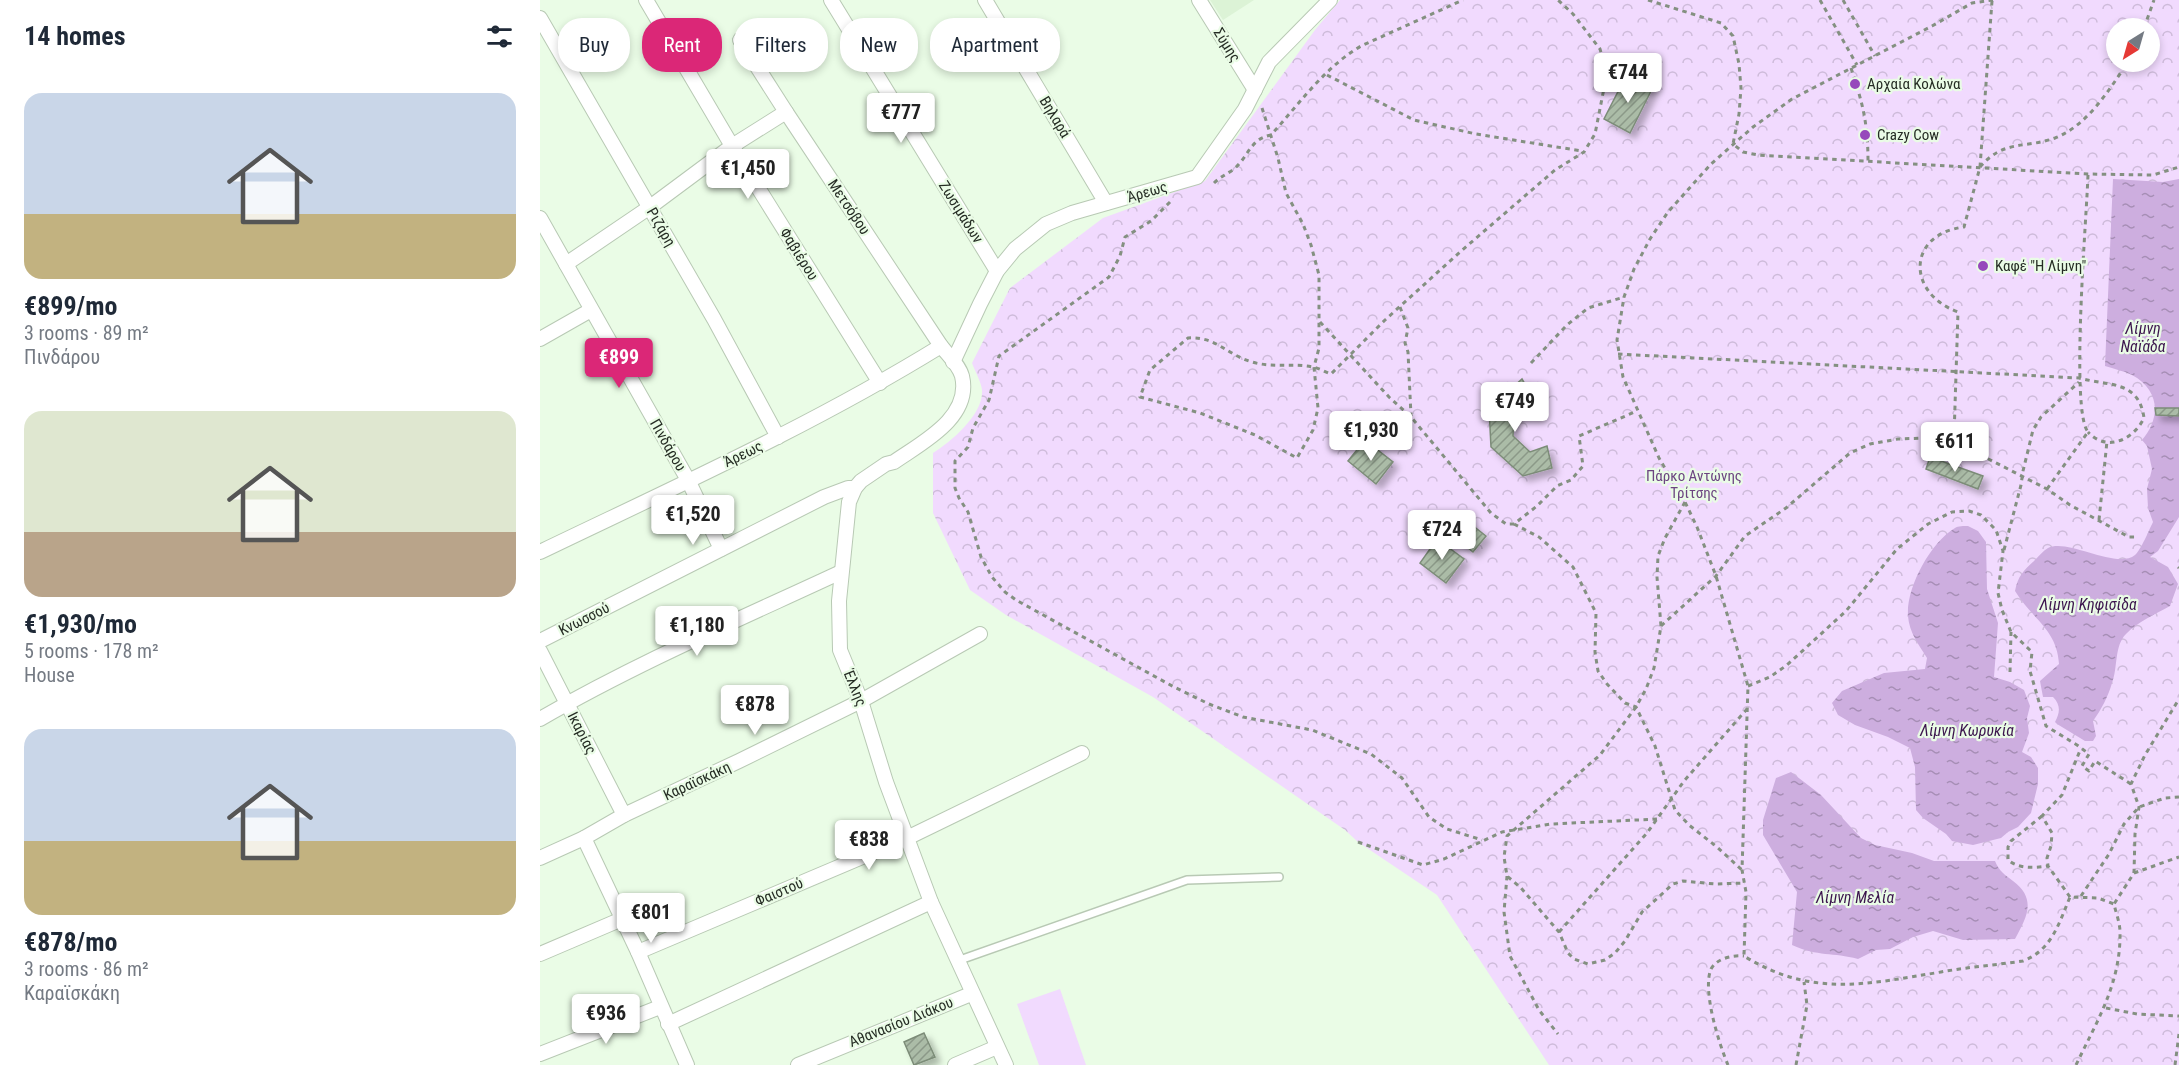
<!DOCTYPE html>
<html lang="en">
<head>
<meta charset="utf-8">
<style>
  body { margin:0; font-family:"Roboto Condensed",sans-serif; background:#f2f2f3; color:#1f2937; height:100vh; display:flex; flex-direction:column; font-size:22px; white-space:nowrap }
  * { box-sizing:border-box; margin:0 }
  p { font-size:20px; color:#747a83 }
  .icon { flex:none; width:33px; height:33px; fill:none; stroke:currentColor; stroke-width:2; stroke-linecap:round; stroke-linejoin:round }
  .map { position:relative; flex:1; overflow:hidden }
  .side { display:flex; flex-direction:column; background:#fff; width:540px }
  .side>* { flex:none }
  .top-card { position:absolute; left:18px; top:18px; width:570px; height:54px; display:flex; gap:12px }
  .needle { width:39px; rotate:217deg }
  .buttons { position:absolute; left:1566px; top:18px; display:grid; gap:12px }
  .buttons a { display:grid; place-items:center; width:54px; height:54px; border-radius:50%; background:#fff; box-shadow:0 3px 9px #0003; font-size:30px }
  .price { position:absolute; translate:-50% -51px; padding:0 14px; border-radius:6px; background:#fff; color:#222; font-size:20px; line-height:39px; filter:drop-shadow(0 2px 3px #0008) }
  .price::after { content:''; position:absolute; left:50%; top:36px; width:18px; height:14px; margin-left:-9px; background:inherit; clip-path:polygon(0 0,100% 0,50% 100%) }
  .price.active { background:#db2777; color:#fff }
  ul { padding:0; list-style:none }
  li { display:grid; align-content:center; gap:12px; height:318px; padding:0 24px }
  li span { display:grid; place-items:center; height:186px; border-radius:18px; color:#555 }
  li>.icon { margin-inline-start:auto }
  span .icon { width:108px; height:108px; fill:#fffc; stroke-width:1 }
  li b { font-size:26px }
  h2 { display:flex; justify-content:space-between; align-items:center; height:72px; padding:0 24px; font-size:26px }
  .pill { padding:0 21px; border-radius:24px; background:#fff; box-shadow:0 3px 9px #0003; font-size:21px; line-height:54px }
  .pill.active { background:#db2777; color:#fff }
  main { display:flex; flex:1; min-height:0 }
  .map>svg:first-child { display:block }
  .built { fill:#dcf3d6 }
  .forest { fill:url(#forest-crowns); fill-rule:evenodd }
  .pitch { fill:#f1dafe }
  .water { fill:url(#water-ripples) }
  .building { fill:url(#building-hatch); stroke:#7c8c78; stroke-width:1.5; filter:url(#shadow) }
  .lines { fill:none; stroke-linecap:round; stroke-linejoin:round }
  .service-casing { stroke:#b8c9b4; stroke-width:10 }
  .minor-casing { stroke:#b8c9b4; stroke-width:16 }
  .path { stroke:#849081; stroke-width:3; stroke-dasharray:4.5 4.5; stroke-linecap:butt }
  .service { stroke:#fff; stroke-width:7 }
  .minor { stroke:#fff; stroke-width:14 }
  .poi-dot { fill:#9649bb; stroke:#eafce6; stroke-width:2 }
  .labels { text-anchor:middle; stroke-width:4.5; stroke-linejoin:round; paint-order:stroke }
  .street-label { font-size:15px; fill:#252c24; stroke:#eafce6 }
  .poi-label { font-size:15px; fill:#252c24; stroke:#eafce6; text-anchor:start }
  .park-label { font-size:15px; fill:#6c4481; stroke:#eafce6 }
  .water-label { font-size:16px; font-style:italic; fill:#3b144d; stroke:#eafce6 }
</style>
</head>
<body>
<main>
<section class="side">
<h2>14 homes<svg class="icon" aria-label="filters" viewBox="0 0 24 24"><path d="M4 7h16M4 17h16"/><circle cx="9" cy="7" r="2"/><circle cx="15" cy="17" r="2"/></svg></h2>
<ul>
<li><span style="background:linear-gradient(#c9d6e8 65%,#c2b280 0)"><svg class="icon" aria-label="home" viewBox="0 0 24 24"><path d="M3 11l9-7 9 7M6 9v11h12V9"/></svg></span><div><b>€899/mo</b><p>3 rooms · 89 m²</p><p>Πινδάρου</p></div></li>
<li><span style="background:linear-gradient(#dfe7d0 65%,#b9a48a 0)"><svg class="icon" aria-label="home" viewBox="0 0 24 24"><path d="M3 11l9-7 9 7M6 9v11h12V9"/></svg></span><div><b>€1,930/mo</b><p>5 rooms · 178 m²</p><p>House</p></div></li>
<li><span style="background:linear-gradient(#c9d6e8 60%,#c2b280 0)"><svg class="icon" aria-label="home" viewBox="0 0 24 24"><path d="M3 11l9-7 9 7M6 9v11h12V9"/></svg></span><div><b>€878/mo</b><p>3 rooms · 86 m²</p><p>Καραϊσκάκη</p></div></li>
</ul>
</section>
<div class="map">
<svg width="1639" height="1065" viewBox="0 0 1639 1065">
  <defs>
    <pattern id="forest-crowns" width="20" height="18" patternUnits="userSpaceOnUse" patternTransform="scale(1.5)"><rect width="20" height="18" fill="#f1dafe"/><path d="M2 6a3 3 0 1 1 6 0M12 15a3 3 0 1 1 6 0" fill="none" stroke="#cebbda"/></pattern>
    <pattern id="water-ripples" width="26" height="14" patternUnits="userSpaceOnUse" patternTransform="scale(1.5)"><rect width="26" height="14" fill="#cdaedf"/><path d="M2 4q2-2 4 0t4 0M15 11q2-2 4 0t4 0" fill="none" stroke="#a68eb5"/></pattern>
    <pattern id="building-hatch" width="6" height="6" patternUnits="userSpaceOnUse" patternTransform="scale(1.5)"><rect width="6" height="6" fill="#abbca7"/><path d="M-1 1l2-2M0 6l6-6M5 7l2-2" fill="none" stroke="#8b9988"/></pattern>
    <filter id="shadow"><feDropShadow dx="5.5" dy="5.5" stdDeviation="3" flood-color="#0004"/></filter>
  </defs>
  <rect width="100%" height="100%" fill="#eafce6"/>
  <path class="built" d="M670,0H714L683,20Z"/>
  <path class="forest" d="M800,0H1639V1065H1009L897,895L818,842L805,830L613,697L466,615L430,590L393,513V453C411,442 444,414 442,390C441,382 435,371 432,363L470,288L563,218L665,181L775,30ZM1576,28H1610V62H1576Z"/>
  <path class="pitch" d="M520,989L546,1065H499L477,1004Z"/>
  <g class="water">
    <path d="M1573,179L1623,182L1639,179V517L1618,551L1610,557L1628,567L1638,584L1630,606C1616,614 1597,622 1586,634C1574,646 1578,668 1572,683C1568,697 1561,710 1553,721L1556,736L1553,741H1545L1517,724L1515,722C1520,713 1521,705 1513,697H1503L1500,681L1519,664C1517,629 1492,619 1475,591C1478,576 1483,571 1494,561C1499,556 1503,551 1508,548C1528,538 1576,570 1595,555C1601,550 1609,530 1613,522L1608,508L1607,489L1612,469L1607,446L1602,440C1621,418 1620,390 1592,375C1584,371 1574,369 1565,366Z"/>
    <path d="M1428,526L1438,531L1446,542L1447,589L1458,623L1454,677L1470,682L1484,690L1490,706L1487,718L1489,733L1482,752L1491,757L1498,768V784L1491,813L1478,827L1468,832L1461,838L1433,845L1412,841L1406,834L1383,818L1376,810L1375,767L1370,748L1348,737L1315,725L1298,715L1292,703L1302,691L1344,673L1385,669L1387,658C1379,645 1369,632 1368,616C1366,588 1390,543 1415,528C1418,526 1424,526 1428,526Z"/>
    <path d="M1251,772L1281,795L1321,838L1335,845L1372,853L1394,861H1455C1459,871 1465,875 1473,881C1497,899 1487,917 1475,939L1423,940L1393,931L1373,937L1350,949L1336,950L1318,959C1293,952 1278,957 1252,945L1257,892L1223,835V820L1236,778Z"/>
  </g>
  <g class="building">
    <path d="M1086,76L1112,89L1090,133L1064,119Z"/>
    <path d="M982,379L993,398L974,416L973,436L990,452L1007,446L1012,468L983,476L951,447L949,409Z"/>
    <path d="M1615,408H1639V416L1616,415Z"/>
    <path d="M825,440L853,462L836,484L808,461Z"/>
    <path d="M1390,457L1443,476L1438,489L1386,469Z"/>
    <path d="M917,513L946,536L933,552L904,529Z"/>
    <path d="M897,539L924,559L906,583L880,563Z"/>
    <path d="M384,1033L395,1057L374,1065L364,1042Z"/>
  </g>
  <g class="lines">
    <defs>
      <path id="service" d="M417,961L647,880L739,877"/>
      <g id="minor">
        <path d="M106,0L192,146L340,383"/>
        <path d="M291,0L457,271"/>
        <path d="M445,0L566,203"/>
        <path d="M659,0L715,90"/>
        <path d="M0,18L174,319L238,437"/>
        <path d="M200,40L246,112"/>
        <path d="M0,218L148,480L181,549"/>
        <path d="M26,264L110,207L192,146L246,112L401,346C408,355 419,365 422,376C432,418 381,443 354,462L346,464L321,481L315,488L309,502L299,601L300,650L321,701L346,782L391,902L466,1065"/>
        <path d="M0,339L51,310"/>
        <path d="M413,362L440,304L457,271L475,249L506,224L532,213L657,177L705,109L729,62L790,0"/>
        <path d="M0,552C135,487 273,425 401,346"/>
        <path d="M0,641L284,497L308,488H315"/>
        <path d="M0,651L84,815"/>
        <path d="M0,719C97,663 200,619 301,572"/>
        <path d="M44,838L98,952L147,1065"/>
        <path d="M0,858L44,838L84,815L199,761L321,701L440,634"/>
        <path d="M98,952L367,838L542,753"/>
        <path d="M0,954L82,919"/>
        <path d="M128,1024L391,902"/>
        <path d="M0,1054L120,1007"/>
        <path d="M258,1065L431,994"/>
        <path d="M415,1065L457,1047"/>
      </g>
    </defs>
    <use href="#service" class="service-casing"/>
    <use href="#minor" class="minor-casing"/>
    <g class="path">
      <path d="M1108,0L1181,23L1193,36L1199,64L1201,88L1199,114L1193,144L1203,152L1218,155L1548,174L1613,175L1639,167"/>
      <path d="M1280,0L1317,65"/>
      <path d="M1303,0L1335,56"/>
      <path d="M1453,0L1432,3L1392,26L1252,99L1213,127L1171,164L1128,212L1110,239L1094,269L1084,297L1077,340L1083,377L1119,458L1145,502L1157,527L1176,576L1208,686L1202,870L1206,892L1204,956C1272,998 1327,984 1401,972C1428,967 1456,965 1483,961C1512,950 1519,923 1530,897L1558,898L1574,904"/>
      <path d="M1452,1L1440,167L1424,227C1367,234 1366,293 1418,312L1414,437L1427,448L1507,489L1530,505L1589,537H1598"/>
      <path d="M1604,28L1614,0"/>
      <path d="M1311,68C1323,104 1328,124 1328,162"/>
      <path d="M787,75L874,120L936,134L1042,151"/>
      <path d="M722,108L738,158L746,193L763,224L771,245L779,275V348L774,367L778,408L773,430L757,458L715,435L660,413L600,397L610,370L648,338C676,336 687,355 712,362C732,368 754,363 773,367C779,368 785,372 791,374L845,320L920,252L1015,170L1044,152L1055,134L1067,73L1060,49L1033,14L1018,0"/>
      <path d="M1440,167C1464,139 1485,149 1515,138C1548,125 1569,90 1588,62"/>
      <path d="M674,183C680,177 687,174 694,169C709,156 710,139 731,135C759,104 785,67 821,46L923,0"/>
      <path d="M630,202L611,221L585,237L580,256L569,277L459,356L449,400L433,428L428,447L415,461V488L419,498L428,512L441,557L452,577L465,592L476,600L634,687L669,704L703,717L772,730L831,754L862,778L889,817L907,829L942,840"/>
      <path d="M860,307L868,328L865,343L868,352L871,416"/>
      <path d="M780,322L849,397L871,417L951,513L966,524H974L997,506L1017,486L1031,480L1043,466L1039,436L1097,411"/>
      <path d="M1078,354L1539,378C1568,386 1599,380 1604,418C1594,439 1567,453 1548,432"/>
      <path d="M991,363L1027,325L1048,308L1084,297"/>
      <path d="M1507,489L1548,432C1530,410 1547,214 1548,174"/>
      <path d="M1145,502L1125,538L1118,556L1117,577L1121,626L1114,668L1106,689L1096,707L1060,755L967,836L964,857L967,876L981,888L1019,932L1028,953L1034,959L1048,964L1065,960L1075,953L1085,941L1102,912L1133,884L1143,881L1175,884L1205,883"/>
      <path d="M1559,520L1567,441"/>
      <path d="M974,524L999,537L1033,567L1056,613L1055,652L1058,671L1067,684L1085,703L1096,707L1115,746L1135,810L1149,825L1177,847L1202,870"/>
      <path d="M1464,550L1481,485L1483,471L1493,430L1501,417L1539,382"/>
      <path d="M1638,567L1639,568"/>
      <path d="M1121,626L1176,576L1205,536L1246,508L1310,453L1330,444L1358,439L1414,437"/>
      <path d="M1470,672L1471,632"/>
      <path d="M1208,686L1230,677L1247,665L1306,611L1357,549L1388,524L1412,512L1429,511L1441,515L1456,530L1463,551L1458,593L1462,610L1471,632L1492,652L1490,671L1506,726L1537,745L1549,754L1542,766L1549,771L1555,761L1591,784"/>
      <path d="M1502,816L1471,841L1468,847V860C1478,869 1495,868 1508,866"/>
      <path d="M818,842L883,865L904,859L962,832L1011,824L1118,819"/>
      <path d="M1594,873L1639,857"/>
      <path d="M967,876L964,912L970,956L999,1010L1018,1034"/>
      <path d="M1541,896L1569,854L1584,824L1599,807L1625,798L1639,797"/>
      <path d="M1530,897L1508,866L1507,858L1511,846L1512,833L1502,816L1522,795L1541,748"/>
      <path d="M1019,932L1107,833L1144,781L1207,709"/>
      <path d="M1566,1008L1597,1014L1639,1016"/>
      <path d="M1188,1065C1179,1044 1162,990 1171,969C1177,958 1193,955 1204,956"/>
      <path d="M1256,1065L1267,1005L1264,982"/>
      <path d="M1536,1065C1557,1021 1581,983 1580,932C1580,923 1576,913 1574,904L1594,873L1595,834L1599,807L1591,784L1605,755L1639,699"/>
      <path d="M1635,1065L1639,1034"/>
    </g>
    <use href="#service" class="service"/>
    <use href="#minor" class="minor"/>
  </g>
  <g class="poi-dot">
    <circle cx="1315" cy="84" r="6"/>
    <circle cx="1325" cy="135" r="6"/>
    <circle cx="1443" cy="266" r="6"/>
  </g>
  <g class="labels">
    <g class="street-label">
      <text transform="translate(687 45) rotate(58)" y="5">Σύμης</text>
      <text transform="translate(515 117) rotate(59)" y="5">Βηλαρά</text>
      <text transform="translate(607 192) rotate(-16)" y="5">Άρεως</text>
      <text transform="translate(309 207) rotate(56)" y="5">Μετσόβου</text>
      <text transform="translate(421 212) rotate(58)" y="5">Ζωσιμάδων</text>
      <text transform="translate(121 227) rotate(60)" y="5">Ριζάρη</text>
      <text transform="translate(259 254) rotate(58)" y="5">Φαβιέρου</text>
      <text transform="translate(128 445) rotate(60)" y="5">Πινδάρου</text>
      <text transform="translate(203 454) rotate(-26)" y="5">Άρεως</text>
      <text transform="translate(44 619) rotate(-27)" y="5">Κνωσσού</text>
      <text transform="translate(315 688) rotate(68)" y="5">Έλλης</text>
      <text transform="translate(42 733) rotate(63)" y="5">Ικαρίας</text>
      <text transform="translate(157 781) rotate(-25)" y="5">Καραϊσκάκη</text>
      <text transform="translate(239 892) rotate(-23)" y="5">Φαιστού</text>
      <text transform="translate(361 1022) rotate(-22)" y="5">Αθανασίου Διάκου</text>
    </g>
    <g class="poi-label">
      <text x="1327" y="89">Αρχαία Κολώνα</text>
      <text x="1337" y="140">Crazy Cow</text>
      <text x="1455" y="271">Καφέ "Η Λίμνη"</text>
    </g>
    <g class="park-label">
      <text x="1154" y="481">Πάρκο Αντώνης<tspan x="1154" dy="17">Τρίτσης</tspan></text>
    </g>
    <g class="water-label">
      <text x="1603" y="334">Λίμνη<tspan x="1603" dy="18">Ναϊάδα</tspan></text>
      <text x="1548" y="610">Λίμνη Κηφισίδα</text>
      <text x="1427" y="736">Λίμνη Κωρυκία</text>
      <text x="1315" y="903">Λίμνη Μελία</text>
    </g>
  </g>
</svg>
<div class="buttons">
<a><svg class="needle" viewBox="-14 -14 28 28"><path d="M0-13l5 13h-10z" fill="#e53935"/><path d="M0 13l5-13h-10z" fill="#747a83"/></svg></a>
</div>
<b class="price" style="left:1088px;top:104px">€744</b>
<b class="price" style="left:361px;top:144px">€777</b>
<b class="price" style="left:208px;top:200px">€1,450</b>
<b class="price active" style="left:79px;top:389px">€899</b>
<b class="price" style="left:975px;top:433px">€749</b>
<b class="price" style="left:831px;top:462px">€1,930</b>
<b class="price" style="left:1415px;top:473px">€611</b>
<b class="price" style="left:153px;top:546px">€1,520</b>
<b class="price" style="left:902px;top:561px">€724</b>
<b class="price" style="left:157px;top:657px">€1,180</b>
<b class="price" style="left:215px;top:736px">€878</b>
<b class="price" style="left:329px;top:871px">€838</b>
<b class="price" style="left:111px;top:944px">€801</b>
<b class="price" style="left:66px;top:1045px">€936</b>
<div class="top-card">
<a class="pill">Buy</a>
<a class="pill active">Rent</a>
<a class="pill">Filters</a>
<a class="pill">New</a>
<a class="pill">Apartment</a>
</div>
</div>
</main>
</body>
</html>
